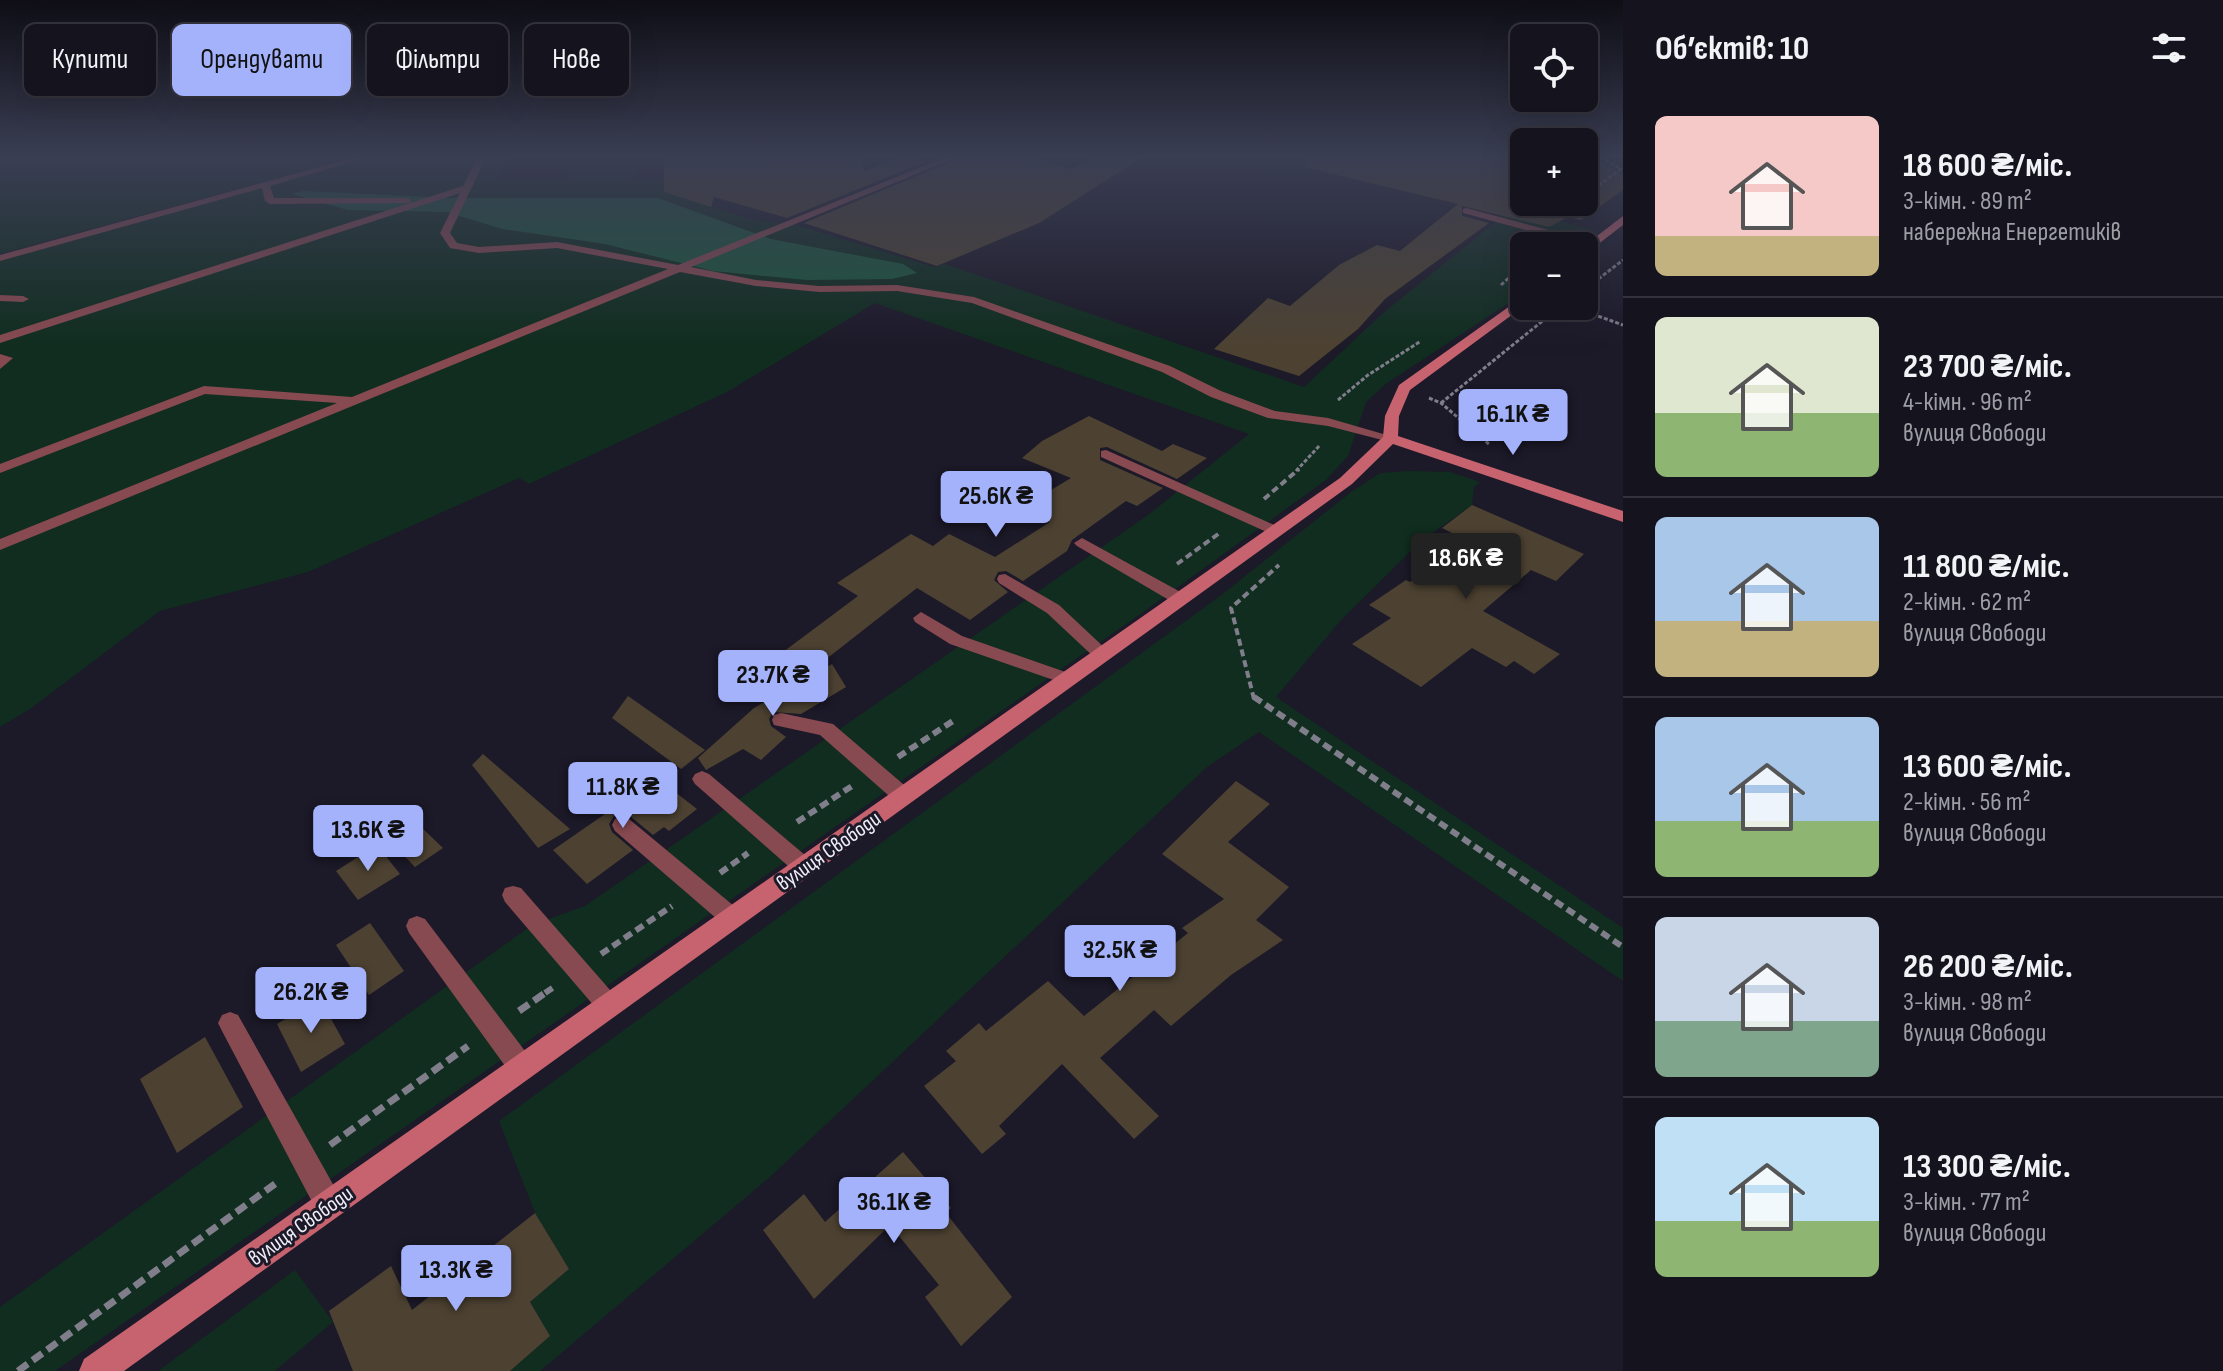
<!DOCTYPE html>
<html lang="uk">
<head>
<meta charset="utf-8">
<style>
  body { margin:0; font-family:"Sofia Sans Condensed",sans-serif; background:#1e1c27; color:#f1f3f6; height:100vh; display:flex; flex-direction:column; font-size:30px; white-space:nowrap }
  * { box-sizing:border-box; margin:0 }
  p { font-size:26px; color:#9d9ea4 }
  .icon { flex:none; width:44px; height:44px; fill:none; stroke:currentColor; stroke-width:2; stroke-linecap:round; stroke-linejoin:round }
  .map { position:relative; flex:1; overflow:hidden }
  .sheet { display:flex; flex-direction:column; background:#15131e; width:600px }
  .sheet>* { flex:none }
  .top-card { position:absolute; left:24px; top:24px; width:760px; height:72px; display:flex; gap:16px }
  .fabs { position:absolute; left:1510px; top:24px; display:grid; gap:16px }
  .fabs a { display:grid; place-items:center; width:88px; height:88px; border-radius:12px; background:#15131e; box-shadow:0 8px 32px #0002,0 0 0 2px #34323c; font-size:40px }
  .price { position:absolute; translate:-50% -68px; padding:0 18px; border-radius:8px; background:#a4b2fc; color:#111; font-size:26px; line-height:52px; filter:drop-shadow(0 2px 4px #0008) }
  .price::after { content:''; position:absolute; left:50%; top:48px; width:24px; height:18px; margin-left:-12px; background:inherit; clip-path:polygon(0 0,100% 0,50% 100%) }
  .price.current { background:#222; color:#fff }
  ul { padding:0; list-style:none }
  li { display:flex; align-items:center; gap:24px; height:200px; padding:0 32px }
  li+li { border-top:2px solid #34323c }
  li span { display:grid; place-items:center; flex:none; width:224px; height:160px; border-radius:12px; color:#555 }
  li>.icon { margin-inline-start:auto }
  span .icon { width:96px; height:96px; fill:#fffc; stroke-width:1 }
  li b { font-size:34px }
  h2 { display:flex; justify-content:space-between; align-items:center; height:96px; padding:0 32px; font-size:34px }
  .pill { padding:0 28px; border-radius:12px; background:#15131e; box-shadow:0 8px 32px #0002,0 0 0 2px #34323c; font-size:28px; line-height:72px }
  .pill.current { background:#a4b2fc; color:#111 }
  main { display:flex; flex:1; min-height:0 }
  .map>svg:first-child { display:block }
  .green { fill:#102d1f }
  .forest { fill:#1b563b }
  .building { fill:#4d4232 }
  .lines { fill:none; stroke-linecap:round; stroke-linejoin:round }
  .path-far3 { stroke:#807e8b; stroke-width:3; stroke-dasharray:4 2; stroke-linecap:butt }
  .path-far2 { stroke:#807e8b; stroke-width:4; stroke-dasharray:7 4; stroke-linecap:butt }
  .path-far1 { stroke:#807e8b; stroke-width:6; stroke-dasharray:9 5; stroke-linecap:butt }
  .path { stroke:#807e8b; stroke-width:7; stroke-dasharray:12 6; stroke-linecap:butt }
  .lane { fill:#884a51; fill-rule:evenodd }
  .secondary { fill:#c6636e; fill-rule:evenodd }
  .labels { text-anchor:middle; stroke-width:6; stroke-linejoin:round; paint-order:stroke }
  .street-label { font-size:22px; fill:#eeedf8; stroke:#1c1928 }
</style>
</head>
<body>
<main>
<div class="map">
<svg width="1623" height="1371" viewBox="0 0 1623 1371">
  <rect width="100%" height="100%" fill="#1c1928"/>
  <g class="green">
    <path d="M0,155H360L0,254Z"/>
    <path d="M380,155H511L497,179L565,180L572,167H638L634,180H664L665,192L750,219L796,225L934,267L945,264L1304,387L1383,313L1512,209L1593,230L1576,246H1524V293L1387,383L1366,402L1348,456L1326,480L1139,615L55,1371H0V1307L532,925L585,906L1148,515L1249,434L875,303L727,392L529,484L519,478L308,572L160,611L30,709L0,727V261Z"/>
    <path d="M1408,471L1450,472L1480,482L1474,487L1472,505L1421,541L1342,619L1276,697L1623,928V981L1259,732L1207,767L770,1177L540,1371H510L550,1336L530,1302L569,1269L535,1213L499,1121L1220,596L1351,492L1380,473Z"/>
    <path d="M295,1270L333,1322L275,1371H158Z"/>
  </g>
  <path class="forest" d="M303,191L450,198H658L771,239L903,264L917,273L892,279L807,280L713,271L605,244L502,229L447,212L348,210L292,194Z"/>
  <g class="building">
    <path d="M664,155H837L862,157L864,171L904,156L925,162L787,218L714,197L711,207L664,192Z"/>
    <path d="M967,155H1024L1071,169L1104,155L1143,157L1039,223L937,266L804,223Z"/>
    <path d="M1306,155H1524V202H1584V155H1591L1623,175V190L1581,220L1568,217L1549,227L1462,206V216L1489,223L1385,299L1358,329L1299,376L1214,349L1268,298L1290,306L1339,265L1377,245L1400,251L1458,204L1304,167Z"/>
    <path d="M1089,416L1162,451L1173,444L1207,458L1177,479L1107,447L1100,448V460L1163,488L1137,506L1126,501L1072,540L1067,551L1023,581L1006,571L998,572L994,580L1008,592L970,620L917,588L802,678L771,661L858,596L837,583L911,534L933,546L949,534L995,557L1050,522L1023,507L1071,478L1022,458L1042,441Z"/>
    <path d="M1472,505L1584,554L1556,581L1531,570L1483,611L1560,654L1534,674L1514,661L1506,667L1472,648L1421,687L1352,644L1391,618L1369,605L1406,580L1410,582L1464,539L1442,528Z"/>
    <path d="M832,664L846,687L801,714L773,712L769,719L771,726L786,737L761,760L743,749L706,770L698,758L754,708Z"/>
    <path d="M628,696L705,750L681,769L612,718Z"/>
    <path d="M483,754L570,829L538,848L472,765Z"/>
    <path d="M657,778L697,809L669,831L664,827L653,835L630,816H614L609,824L612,832L633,850L587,884L553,850Z"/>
    <path d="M1236,781L1270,804L1228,842L1289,887L1256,920L1283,940L1231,975L1171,1026L1154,1010L1100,1058L1159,1116L1134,1139L1062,1064L999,1126L1006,1134L982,1154L924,1086L956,1061L946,1051L979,1023L986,1031L1048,981L1084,1016L1188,933L1182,928L1224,899L1162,854Z"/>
    <path d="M420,826L443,848L415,867L394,845Z"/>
    <path d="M377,845L400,874L358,900L336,871Z"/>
    <path d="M370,923L404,971L369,995L336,945Z"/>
    <path d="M320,999L345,1044L301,1072L277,1024Z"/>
    <path d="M205,1037L243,1107L177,1153L140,1079Z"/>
    <path d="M903,1152L951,1208L946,1213L1012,1297L961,1346L925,1297L939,1285L890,1225L814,1299L763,1230L804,1194L825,1222Z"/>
    <path d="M535,1213L569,1269L530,1302L550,1336L510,1371H353L329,1311L391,1266L412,1310Z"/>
  </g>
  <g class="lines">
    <g class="path-far3">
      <path d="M1584,196L1621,169L1597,155"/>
      <path d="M1561,213L1576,202"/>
      <path d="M1501,285L1524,264"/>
      <path d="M1584,290L1623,260"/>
      <path d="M1570,306L1623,325"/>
      <path d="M1429,398L1441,403L1490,445"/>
      <path d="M1338,400L1368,375L1421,341"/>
      <path d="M1441,403L1561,306"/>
      <path d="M1296,471L1320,445"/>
    </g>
    <g class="path-far2">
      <path d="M1264,499L1299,469"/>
      <path d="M1177,564L1221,532"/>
      <path d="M1254,699L1231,608L1279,565"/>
    </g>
    <g class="path-far1">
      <path d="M1254,697L1623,947"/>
      <path d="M898,757L956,719"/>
      <path d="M797,822L852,786"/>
      <path d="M720,873L748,853"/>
      <path d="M601,954L672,906"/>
      <path d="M545,993L554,987"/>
    </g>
    <g class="path">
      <path d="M519,1011L548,991"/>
      <path d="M330,1145L468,1046"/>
      <path d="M18,1371L279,1181"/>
    </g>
    <g class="lane">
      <path d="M363,155H376L270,186L274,198H407L410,199V203L270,204L265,201L262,188L0,261V255Z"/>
      <path d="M479,155H487L450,233L457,243L479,247L557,242L678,265L951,155H962L691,267L756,280L819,286L897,285L974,297L1170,366L1221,391L1275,411L1328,418L1397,438L1390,442L1328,426L1268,418L1211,397L1162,372L972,303L897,291L819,292L756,286L680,272L0,550V539L337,403L205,394L0,473V464L204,386L352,397L668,269L557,248L479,253L450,248L440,233L460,193L0,343V335L463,186Z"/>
      <path d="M1466,208L1597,243L1598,245L1593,248L1463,213V209Z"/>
      <path d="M0,295L23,296L29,299L23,302L0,301Z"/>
      <path d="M0,354L13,358L0,369Z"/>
      <path d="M1106,450L1281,528L1284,531L1281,534H1271L1101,457V451Z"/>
      <path d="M1082,538L1186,595L1188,599L1180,604L1174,603L1077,546L1074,543Z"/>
      <path d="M1005,574L1059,605L1108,651L1111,655L1108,659H1096L1047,613L999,583L997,579L999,575Z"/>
      <path d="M921,612L962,636L1074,675L1077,679L1068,685L950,644L915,622L913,618Z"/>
      <path d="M781,713L833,724L910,790L913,796L910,802L903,804L896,802L820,735L774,725L772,720L774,715Z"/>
      <path d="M702,771L709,774L812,861L815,867L812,873L804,876L796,873L695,784L692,779L695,774Z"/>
      <path d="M622,817L629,819L740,911L743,918L740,925L732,928L724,925L615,831L612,825L615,819Z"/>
      <path d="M513,886L521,888L617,998L621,1006L617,1014L609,1017L601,1014L505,902L502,895L505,888Z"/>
      <path d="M417,916L425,919L531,1059L534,1068L531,1077L522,1080L513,1077L409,933L406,926L409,919Z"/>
      <path d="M230,1012L238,1015L339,1195L343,1205L339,1215L329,1219L319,1215L222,1031L218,1023L222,1015Z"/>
    </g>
    <g class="secondary">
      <path d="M1623,216V225L1584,255V246Z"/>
      <path d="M1524,296V306L1410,390L1399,416L1398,436L1623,511V522L1393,444L1352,484L124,1371H79L84,1359L1340,478L1383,437L1385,416L1399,385Z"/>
    </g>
  </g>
  <linearGradient id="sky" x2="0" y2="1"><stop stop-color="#0f0e16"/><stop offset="0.45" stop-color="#3a3e53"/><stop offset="1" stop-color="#3a3e53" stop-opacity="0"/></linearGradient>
  <rect width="1623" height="347" fill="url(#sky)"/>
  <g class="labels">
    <g class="street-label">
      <text transform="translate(828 850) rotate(-35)" y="8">вулиця Свободи</text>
      <text transform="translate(300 1225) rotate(-35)" y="8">вулиця Свободи</text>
    </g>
  </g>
</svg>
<div class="fabs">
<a><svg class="icon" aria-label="locate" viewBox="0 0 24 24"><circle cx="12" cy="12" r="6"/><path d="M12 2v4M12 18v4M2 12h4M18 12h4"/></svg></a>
<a>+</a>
<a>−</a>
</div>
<b class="price" style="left:1513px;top:457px">16.1K ₴</b>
<b class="price" style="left:996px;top:539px">25.6K ₴</b>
<b class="price current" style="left:1466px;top:601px">18.6K ₴</b>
<b class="price" style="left:773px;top:718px">23.7K ₴</b>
<b class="price" style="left:623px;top:830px">11.8K ₴</b>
<b class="price" style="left:368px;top:873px">13.6K ₴</b>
<b class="price" style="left:1120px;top:993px">32.5K ₴</b>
<b class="price" style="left:311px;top:1035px">26.2K ₴</b>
<b class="price" style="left:894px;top:1245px">36.1K ₴</b>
<b class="price" style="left:456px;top:1313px">13.3K ₴</b>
<div class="top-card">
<a class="pill">Купити</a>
<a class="pill current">Орендувати</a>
<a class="pill">Фільтри</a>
<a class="pill">Нове</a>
</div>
</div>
<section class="sheet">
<h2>Об’єктів: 10<svg class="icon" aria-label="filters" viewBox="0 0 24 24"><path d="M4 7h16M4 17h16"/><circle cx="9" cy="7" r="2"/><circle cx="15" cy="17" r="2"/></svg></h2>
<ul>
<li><span style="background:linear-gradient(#f6c9c9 75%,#c2b280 0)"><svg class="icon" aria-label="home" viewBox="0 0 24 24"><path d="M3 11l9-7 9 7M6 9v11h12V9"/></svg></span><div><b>18 600 ₴/міс.</b><p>3-кімн. · 89 m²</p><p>набережна Енергетиків</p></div></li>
<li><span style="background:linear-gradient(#dfe7d0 60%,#8fb573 0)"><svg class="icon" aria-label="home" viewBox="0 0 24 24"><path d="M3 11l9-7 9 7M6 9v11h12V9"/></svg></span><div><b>23 700 ₴/міс.</b><p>4-кімн. · 96 m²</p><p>вулиця Свободи</p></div></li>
<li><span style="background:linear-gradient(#a9c7e8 65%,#c2b280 0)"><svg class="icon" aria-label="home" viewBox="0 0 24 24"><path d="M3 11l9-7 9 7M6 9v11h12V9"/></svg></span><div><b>11 800 ₴/міс.</b><p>2-кімн. · 62 m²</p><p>вулиця Свободи</p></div></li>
<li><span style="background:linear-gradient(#a9c7e8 65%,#8fb573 0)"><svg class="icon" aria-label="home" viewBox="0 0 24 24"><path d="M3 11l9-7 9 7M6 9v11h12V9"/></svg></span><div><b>13 600 ₴/міс.</b><p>2-кімн. · 56 m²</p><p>вулиця Свободи</p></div></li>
<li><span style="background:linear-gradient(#c9d6e8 65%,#7fa58c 0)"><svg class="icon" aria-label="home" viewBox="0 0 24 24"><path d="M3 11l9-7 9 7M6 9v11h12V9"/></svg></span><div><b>26 200 ₴/міс.</b><p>3-кімн. · 98 m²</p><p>вулиця Свободи</p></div></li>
<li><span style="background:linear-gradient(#bfe0f5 65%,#8fb573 0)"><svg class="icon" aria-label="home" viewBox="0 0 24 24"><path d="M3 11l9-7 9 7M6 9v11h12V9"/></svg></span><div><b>13 300 ₴/міс.</b><p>3-кімн. · 77 m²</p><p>вулиця Свободи</p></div></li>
</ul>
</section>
</main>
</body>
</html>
